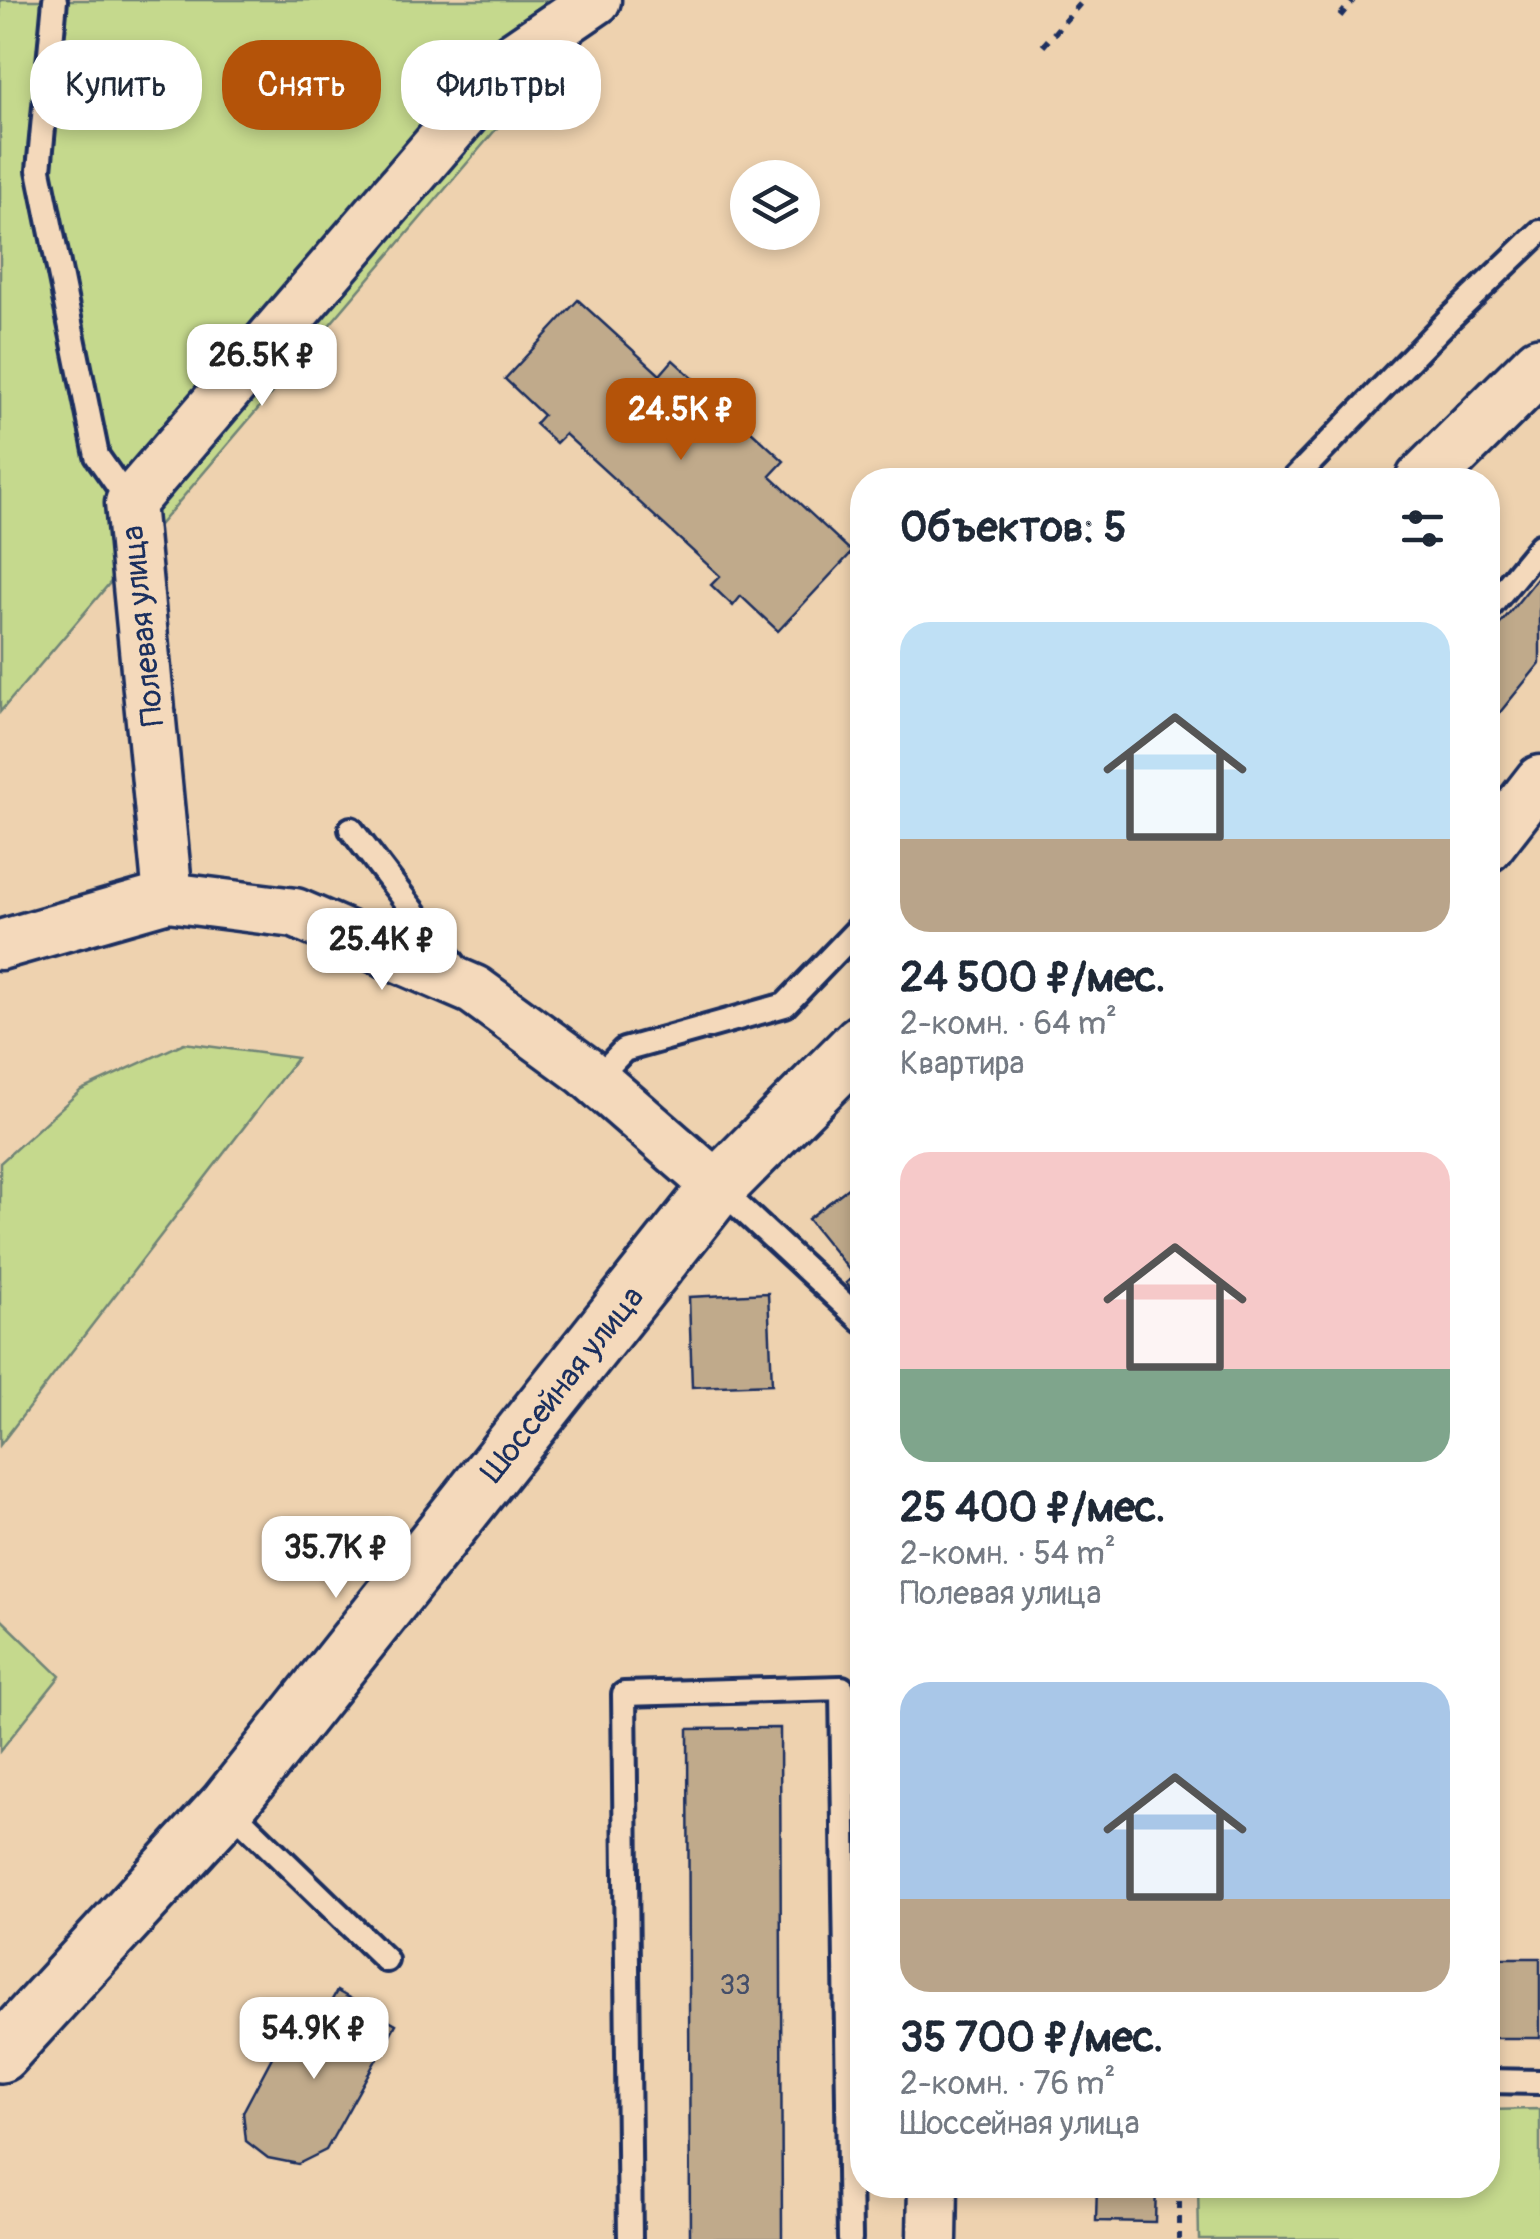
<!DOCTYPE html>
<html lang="ru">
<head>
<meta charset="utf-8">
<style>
  body { margin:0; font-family:Pangolin,sans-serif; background:#f2f2f3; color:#1f2937; height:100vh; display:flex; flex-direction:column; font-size:38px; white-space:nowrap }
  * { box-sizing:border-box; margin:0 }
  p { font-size:32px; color:#747a83 }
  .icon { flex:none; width:55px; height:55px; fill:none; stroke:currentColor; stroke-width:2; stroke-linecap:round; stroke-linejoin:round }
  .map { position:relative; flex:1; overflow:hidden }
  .side { position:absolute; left:850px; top:468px; width:650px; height:1730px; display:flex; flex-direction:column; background:#fff; border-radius:40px; box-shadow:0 5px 15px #0003 }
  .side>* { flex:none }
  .guide { position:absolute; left:30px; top:40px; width:670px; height:90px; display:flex; gap:20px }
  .fabs { position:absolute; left:730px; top:160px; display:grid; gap:20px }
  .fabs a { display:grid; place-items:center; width:90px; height:90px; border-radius:50%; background:#fff; box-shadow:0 5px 15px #0003; font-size:50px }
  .price { position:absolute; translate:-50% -85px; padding:0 22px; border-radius:20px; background:#fff; color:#222; font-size:32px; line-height:65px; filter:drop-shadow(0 2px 5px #0008) }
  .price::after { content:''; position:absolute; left:50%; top:60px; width:30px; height:22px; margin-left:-15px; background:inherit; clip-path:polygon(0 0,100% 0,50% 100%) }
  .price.selected { background:#b45309; color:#fff }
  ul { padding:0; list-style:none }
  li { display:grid; align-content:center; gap:20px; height:530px; padding:0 50px }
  li span { display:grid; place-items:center; height:310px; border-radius:30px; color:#555 }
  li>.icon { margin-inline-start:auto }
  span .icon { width:180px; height:180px; fill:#fffc; stroke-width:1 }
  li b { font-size:42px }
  h2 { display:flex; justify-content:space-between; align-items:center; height:120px; padding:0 50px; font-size:42px }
  .pill { padding:0 35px; border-radius:40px; background:#fff; box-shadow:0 5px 15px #0003; font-size:35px; line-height:90px }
  .pill.selected { background:#b45309; color:#fff }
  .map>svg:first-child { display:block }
  .green { fill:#c5d98d; stroke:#708476; stroke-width:2.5 }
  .building { fill:#c0aa8b; stroke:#1b2f5e; stroke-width:2.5 }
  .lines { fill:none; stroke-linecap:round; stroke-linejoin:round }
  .service-casing { stroke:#1b2f5e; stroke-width:30 }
  .minor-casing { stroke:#1b2f5e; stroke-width:55 }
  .secondary-casing { stroke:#1b2f5e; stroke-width:62 }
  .path { stroke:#1b2f5e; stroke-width:6; stroke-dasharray:8 8; stroke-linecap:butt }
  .service { stroke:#f4d9bb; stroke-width:22 }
  .minor { stroke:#f4d9bb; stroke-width:48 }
  .secondary { stroke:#f4d9bb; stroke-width:55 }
  .labels { text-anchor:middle; stroke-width:8; stroke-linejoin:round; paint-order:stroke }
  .number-label { font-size:28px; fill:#444e69 }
  .street-label { font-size:32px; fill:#1b2f5e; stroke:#f4d9bb }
</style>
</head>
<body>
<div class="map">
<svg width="1540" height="2239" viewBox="0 0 1540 2239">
  <rect width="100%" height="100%" fill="#eed2af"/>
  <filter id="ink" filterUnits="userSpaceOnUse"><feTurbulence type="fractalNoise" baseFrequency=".01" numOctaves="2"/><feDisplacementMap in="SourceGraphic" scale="20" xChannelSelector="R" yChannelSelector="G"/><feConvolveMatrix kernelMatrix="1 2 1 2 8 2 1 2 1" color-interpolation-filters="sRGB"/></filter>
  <g filter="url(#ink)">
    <g class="green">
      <path d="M0,0H606L0,712Z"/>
      <path d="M184,1043L297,1058L0,1445V1163L81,1090Z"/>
      <path d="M0,1618L60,1676L0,1751Z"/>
      <path d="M1540,2109V2239H1199L1198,2185H1488V2110Z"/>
    </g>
    <g class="building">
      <path d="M578,300L660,375L673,360L784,461L770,476L852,552L778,631L741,596L733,606L711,585L720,576L565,434L556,443L535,424L543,415L505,379Z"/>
      <path d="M1540,575V663L1488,727V639Z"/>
      <path d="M862,1177V1303L846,1283L854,1276L808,1219Z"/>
      <path d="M768,1293L772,1384L692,1387L689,1297Z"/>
      <path d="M780,1728L782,2239H690L688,1729Z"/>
      <rect x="1488" y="1958" width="52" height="80"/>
      <path d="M337,1991L396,2024L326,2150L298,2164L268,2158L246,2141L243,2112L288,2027L310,2039Z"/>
      <path d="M1097,2185H1156L1155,2222L1096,2221Z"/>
    </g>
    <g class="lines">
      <defs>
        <g id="service">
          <path d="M55,0L39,170L97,456L130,503"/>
          <path d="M1293,480L1449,319L1540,232"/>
          <path d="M1488,609L1540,546"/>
          <path d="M351,829L461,973"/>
          <path d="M595,1080L624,1050L785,1005L862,925"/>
          <path d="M718,1187L862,1321"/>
          <path d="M227,1806L386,1960"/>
          <path d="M1488,2081L1540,2082"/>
          <path d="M630,2239L624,1694L842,1688L850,2239"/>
        </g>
        <g id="minor">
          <path d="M1488,847L1540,780"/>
          <path d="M168,897L130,503L514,56L596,0"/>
          <path d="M0,945L168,897L295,913L474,990L585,1071L718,1187"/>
          <path d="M932,2239L933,2185"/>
        </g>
        <g id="secondary">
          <path d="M1424,480L1540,365"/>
          <path id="s1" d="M0,2054L227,1806L718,1187L862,1042"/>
        </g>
      </defs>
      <use href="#service" class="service-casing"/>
      <use href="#minor" class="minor-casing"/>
      <use href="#secondary" class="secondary-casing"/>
      <g class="path">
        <path d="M1340,16L1353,0"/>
        <path d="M1043,46L1083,0"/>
        <path d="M1179,2185V2239"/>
      </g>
      <use href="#service" class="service"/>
      <use href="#minor" class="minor"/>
      <use href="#secondary" class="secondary"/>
    </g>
  </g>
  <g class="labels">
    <g class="number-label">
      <text x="735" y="1994">33</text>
    </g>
    <g class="street-label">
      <text transform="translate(142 626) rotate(-96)" y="11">Полевая улица</text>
      <text dy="11" stroke="none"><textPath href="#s1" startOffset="875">Шоссейная улица</textPath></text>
    </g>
  </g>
</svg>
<div class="fabs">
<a><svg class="icon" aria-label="layers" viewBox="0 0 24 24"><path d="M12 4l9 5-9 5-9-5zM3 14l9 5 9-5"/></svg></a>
</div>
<b class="price" style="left:262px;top:409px">26.5K ₽</b>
<b class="price selected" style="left:681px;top:463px">24.5K ₽</b>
<b class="price" style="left:382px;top:993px">25.4K ₽</b>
<b class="price" style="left:336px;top:1601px">35.7K ₽</b>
<b class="price" style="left:314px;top:2082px">54.9K ₽</b>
<div class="guide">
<a class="pill">Купить</a>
<a class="pill selected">Снять</a>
<a class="pill">Фильтры</a>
</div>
<section class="side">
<h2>Объектов: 5<svg class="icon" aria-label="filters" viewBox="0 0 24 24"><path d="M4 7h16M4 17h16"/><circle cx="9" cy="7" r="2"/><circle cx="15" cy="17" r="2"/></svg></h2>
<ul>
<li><span style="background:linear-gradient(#bfe0f5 70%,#b9a48a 0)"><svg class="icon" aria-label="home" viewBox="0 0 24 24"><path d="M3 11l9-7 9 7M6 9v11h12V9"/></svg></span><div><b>24 500 ₽/мес.</b><p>2-комн. · 64 m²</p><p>Квартира</p></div></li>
<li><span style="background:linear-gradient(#f6c9c9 70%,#7fa58c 0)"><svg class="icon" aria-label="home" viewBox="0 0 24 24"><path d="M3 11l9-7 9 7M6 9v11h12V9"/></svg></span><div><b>25 400 ₽/мес.</b><p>2-комн. · 54 m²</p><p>Полевая улица</p></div></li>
<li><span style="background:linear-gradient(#a9c7e8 70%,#b9a48a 0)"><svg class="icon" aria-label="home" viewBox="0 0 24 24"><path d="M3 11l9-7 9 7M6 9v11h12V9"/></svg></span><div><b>35 700 ₽/мес.</b><p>2-комн. · 76 m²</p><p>Шоссейная улица</p></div></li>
</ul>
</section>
</div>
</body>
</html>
